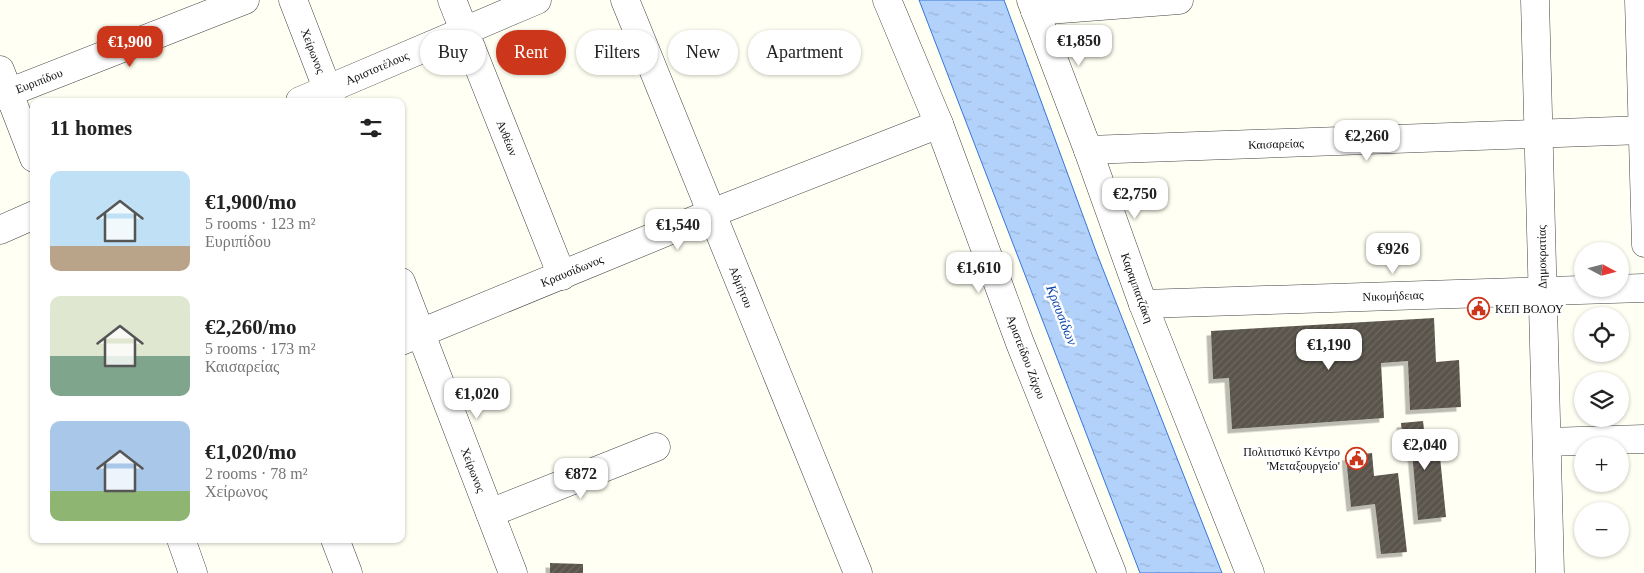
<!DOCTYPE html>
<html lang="en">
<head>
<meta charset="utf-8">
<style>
  body { margin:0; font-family:"Times New Roman",serif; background:#f6f6f6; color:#222; height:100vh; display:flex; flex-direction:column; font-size:19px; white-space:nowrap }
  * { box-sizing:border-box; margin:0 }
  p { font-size:16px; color:#767676 }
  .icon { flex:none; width:28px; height:28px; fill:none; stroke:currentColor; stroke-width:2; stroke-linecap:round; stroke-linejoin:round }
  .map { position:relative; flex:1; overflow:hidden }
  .panel { position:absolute; left:30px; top:98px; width:375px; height:445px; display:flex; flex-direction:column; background:#fff; border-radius:10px; box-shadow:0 1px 4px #0004 }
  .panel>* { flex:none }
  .banner { position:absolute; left:420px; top:30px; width:475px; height:45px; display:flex; gap:10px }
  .needle { width:32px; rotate:97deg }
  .tools { position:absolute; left:1574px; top:242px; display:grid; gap:10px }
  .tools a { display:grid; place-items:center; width:55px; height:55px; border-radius:50%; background:#fff; box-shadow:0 1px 4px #0004; font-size:25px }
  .price { position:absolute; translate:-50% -42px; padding:0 11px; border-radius:10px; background:#fff; color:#222; font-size:16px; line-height:32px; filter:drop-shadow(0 1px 2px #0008) }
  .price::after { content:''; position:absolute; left:50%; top:30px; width:15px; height:11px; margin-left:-8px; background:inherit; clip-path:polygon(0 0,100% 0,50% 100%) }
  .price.selected { background:#cc371c; color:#fff }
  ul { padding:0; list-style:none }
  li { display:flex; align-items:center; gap:15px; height:125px; padding:0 20px }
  li span { display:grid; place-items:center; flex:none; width:140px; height:100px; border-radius:10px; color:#555 }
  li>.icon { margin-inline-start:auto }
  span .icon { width:60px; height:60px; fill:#fffc; stroke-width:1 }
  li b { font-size:21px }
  h2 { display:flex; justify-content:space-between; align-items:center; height:60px; padding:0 20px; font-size:21px }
  .chip { padding:0 18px; border-radius:22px; background:#fff; box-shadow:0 1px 4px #0004; font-size:18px; line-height:45px }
  .chip.selected { background:#cc371c; color:#fff }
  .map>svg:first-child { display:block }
  .water { fill:url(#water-ripples); stroke:#3476d8 }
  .building { fill:url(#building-hatch); filter:url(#shadow) }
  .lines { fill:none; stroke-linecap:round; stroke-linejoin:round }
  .pedestrian-casing { stroke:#434343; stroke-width:25 }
  .minor-casing { stroke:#434343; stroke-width:29 }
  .tertiary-casing { stroke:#434343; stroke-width:29 }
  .pedestrian { stroke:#fff; stroke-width:24 }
  .minor { stroke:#fff; stroke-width:28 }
  .tertiary { stroke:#fff; stroke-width:28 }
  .labels { text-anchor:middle; stroke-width:5; stroke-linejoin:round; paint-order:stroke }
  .street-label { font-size:12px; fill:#101010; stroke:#fff }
  .poi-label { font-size:12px; fill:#101010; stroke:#fff; text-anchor:start }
  .water-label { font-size:14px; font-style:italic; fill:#0e48ad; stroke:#fff }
</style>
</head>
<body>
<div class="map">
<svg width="1644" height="573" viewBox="0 0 1644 573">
  <defs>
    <pattern id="water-ripples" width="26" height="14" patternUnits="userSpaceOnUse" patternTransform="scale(1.25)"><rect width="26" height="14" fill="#b3d2fb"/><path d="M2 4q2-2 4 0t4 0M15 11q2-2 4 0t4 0" fill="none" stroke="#99b3d6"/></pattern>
    <pattern id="building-hatch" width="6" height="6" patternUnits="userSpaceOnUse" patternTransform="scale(1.25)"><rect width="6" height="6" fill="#5a544b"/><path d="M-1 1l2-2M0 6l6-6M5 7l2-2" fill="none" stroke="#6d6861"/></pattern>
    <filter id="shadow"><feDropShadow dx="-4.5" dy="4.5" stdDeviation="0" flood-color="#0004"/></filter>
  </defs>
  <rect width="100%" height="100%" fill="#fffff3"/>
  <path class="water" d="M919,0H1004L1097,254L1222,573H1140Z"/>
  <g class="building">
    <path d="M1434,318L1436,362L1459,360L1461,407L1410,410L1408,361L1381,363L1384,418L1232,429L1229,378L1213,379L1211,331Z"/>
    <path d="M1423,421L1425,438L1438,437L1446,517L1418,520L1412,452L1404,453L1401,423Z"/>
    <path d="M1372,453L1374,476L1398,473L1407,552L1381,554L1375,504L1351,507L1346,456Z"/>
    <path d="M550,563L583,564V573H550Z"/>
  </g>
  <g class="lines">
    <defs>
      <path id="pedestrian" d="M1637,0L1644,245"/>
      <g id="minor">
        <path d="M293,0L332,101"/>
        <path d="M452,0L562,276"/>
        <path d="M625,0L858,573"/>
        <path d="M887,0L939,124L1020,343L1112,573"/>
        <path d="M1031,0L1088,150L1143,304L1250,573"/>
        <path d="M1035,11L1179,0"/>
        <path d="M0,70L34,158"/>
        <path d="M0,96L245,0"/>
        <path d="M300,101L537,0"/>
        <path d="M1088,150L1644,130"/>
        <path d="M0,230L34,215"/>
        <path d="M401,282L513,573"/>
        <path d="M1143,304L1644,288"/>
        <path d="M401,341L712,213L939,124"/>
        <path d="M1547,442L1644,439"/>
        <path d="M490,513L656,447"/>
        <path d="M181,539L193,573"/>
        <path d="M335,539L348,573"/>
      </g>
      <path id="tertiary" d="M1535,0L1550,573"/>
    </defs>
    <use href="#pedestrian" class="pedestrian-casing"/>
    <use href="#minor" class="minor-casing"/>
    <use href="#tertiary" class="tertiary-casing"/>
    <use href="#pedestrian" class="pedestrian"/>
    <use href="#minor" class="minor"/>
    <use href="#tertiary" class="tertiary"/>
  </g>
  <defs>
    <symbol id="civic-ring" viewBox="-11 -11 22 22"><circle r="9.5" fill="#fff" stroke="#cc371c" stroke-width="1.5"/><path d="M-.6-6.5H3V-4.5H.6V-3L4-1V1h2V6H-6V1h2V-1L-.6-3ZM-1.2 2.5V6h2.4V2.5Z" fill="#cc371c"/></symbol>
  </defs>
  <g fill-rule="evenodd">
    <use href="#civic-ring" x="1466" y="296" width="25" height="25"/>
    <use href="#civic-ring" x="1344" y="446" width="25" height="25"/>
  </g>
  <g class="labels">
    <g class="street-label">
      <text transform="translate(313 51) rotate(69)" y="4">Χείρωνος</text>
      <text transform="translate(377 68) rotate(-23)" y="4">Αριστοτέλους</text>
      <text transform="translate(39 81) rotate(-21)" y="4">Ευριπίδου</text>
      <text transform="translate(507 138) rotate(68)" y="4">Ανθέων</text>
      <text transform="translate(1276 144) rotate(-2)" y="4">Καισαρείας</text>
      <text transform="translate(1542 257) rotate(-91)" y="4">Δημοκρατίας</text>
      <text transform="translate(572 271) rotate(-22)" y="4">Κραυσίδωνος</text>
      <text transform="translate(741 287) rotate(68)" y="4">Αδμήτου</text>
      <text transform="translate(1137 288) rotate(70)" y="4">Καραμπατζάκη</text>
      <text transform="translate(1393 296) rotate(-2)" y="4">Νικομήδειας</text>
      <text transform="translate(1026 357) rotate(69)" y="4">Αριστείδου Ζάχου</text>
      <text transform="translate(473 470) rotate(69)" y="4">Χείρωνος</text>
    </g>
    <g class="poi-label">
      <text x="1495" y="313">ΚΕΠ ΒΟΛΟΥ</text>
      <text x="1340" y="456" text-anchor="end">Πολιτιστικό Κέντρο<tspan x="1340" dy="14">'Μεταξουργείο'</tspan></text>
    </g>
    <g class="water-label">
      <text transform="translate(1062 315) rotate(69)" y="5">Κραυσίδων</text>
    </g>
  </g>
</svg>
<div class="tools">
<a><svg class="needle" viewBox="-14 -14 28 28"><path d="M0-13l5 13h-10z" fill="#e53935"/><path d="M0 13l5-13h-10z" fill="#767676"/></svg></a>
<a><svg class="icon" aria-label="locate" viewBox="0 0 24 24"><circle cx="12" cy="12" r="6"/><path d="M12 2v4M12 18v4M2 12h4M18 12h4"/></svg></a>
<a><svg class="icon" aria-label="layers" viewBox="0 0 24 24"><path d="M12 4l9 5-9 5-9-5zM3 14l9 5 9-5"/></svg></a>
<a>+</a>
<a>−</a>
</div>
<b class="price" style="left:1079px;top:67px">€1,850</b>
<b class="price selected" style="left:130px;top:68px">€1,900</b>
<b class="price" style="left:1367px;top:162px">€2,260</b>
<b class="price" style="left:1135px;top:220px">€2,750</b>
<b class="price" style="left:678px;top:251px">€1,540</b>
<b class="price" style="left:1393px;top:275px">€926</b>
<b class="price" style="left:979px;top:294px">€1,610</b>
<b class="price" style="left:1329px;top:371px">€1,190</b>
<b class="price" style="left:477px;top:420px">€1,020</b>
<b class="price" style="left:1425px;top:471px">€2,040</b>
<b class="price" style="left:581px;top:500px">€872</b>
<div class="banner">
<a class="chip">Buy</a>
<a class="chip selected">Rent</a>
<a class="chip">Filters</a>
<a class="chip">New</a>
<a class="chip">Apartment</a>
</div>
<section class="panel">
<h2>11 homes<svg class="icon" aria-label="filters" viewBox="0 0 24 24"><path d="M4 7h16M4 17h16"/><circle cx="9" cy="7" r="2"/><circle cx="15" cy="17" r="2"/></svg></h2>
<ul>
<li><span style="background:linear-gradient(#bfe0f5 75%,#b9a48a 0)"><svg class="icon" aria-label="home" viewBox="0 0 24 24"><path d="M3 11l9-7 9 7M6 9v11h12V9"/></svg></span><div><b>€1,900/mo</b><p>5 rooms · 123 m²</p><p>Ευριπίδου</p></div></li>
<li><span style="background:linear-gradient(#dfe7d0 60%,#7fa58c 0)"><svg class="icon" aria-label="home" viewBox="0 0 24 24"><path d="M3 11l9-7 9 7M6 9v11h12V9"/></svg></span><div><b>€2,260/mo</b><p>5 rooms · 173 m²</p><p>Καισαρείας</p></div></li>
<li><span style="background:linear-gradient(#a9c7e8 70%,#8fb573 0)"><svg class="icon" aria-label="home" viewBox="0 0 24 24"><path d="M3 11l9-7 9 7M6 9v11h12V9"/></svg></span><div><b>€1,020/mo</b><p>2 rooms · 78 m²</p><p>Χείρωνος</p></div></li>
</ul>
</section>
</div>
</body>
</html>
